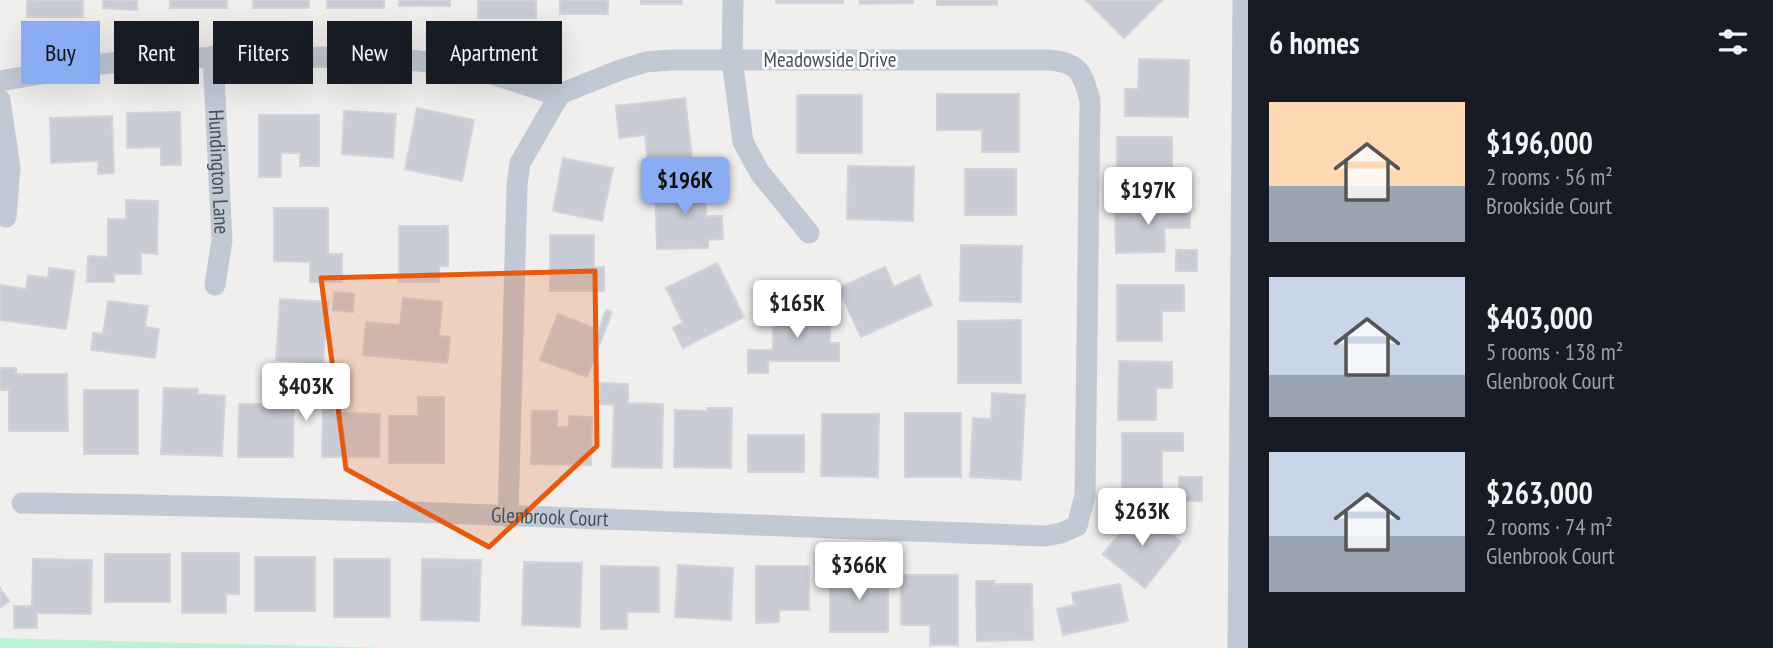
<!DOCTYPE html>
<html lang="en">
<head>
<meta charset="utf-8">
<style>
  body { margin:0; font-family:"PT Sans Narrow",sans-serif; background:#242831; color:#f1f3f6; height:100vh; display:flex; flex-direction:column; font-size:26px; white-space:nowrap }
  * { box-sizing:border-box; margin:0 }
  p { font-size:23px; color:#9ea1a6 }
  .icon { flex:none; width:38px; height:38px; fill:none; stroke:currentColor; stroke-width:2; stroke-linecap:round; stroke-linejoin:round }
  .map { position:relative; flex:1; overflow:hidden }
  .drawer { display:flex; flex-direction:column; background:#171b24; width:525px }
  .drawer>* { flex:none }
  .top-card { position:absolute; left:21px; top:21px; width:665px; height:63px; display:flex; gap:14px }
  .price { position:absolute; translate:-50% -60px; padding:0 16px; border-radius:7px; background:#fff; color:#222; font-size:23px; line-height:46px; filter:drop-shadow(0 2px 4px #0008) }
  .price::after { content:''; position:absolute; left:50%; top:42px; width:21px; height:16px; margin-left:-10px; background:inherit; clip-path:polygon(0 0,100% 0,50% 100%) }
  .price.active { background:#89acf3; color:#111 }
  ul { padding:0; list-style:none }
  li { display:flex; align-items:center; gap:21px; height:175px; padding:0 21px }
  li span { display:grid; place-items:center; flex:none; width:196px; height:140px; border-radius:0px; color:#555 }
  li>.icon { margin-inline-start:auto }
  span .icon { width:84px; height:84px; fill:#fffc; stroke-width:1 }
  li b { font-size:30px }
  h2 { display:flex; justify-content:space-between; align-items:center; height:84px; padding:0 21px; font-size:30px }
  .chip { padding:0 24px; border-radius:0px; background:#171b24; box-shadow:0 7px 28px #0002; font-size:24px; line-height:63px }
  .chip.active { background:#89acf3; color:#111 }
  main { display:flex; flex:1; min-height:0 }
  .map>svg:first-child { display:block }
  .green { fill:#b9f3d5 }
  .building { fill:#caccd5; stroke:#d2d3db; stroke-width:2 }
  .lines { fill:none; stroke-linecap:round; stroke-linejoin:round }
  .street { stroke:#c1c9d5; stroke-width:21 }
  .marked { fill:#e8590c; fill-opacity:0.2; stroke:#e8590c; stroke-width:5; stroke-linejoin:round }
  .labels { text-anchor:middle; stroke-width:5; stroke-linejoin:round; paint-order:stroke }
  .street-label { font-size:21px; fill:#454f5d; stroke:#fff }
</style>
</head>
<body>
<main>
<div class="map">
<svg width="1248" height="648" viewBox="0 0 1248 648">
  <rect width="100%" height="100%" fill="#f1eeee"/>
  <path class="green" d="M0,638L385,648H0Z"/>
  <g class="building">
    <rect x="27" y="0" width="56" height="17"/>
    <path d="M103,0H137V10L103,8Z"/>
    <rect x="170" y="0" width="57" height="8"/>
    <rect x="253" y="0" width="56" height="8"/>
    <rect x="327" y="0" width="57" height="8"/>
    <rect x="399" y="0" width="51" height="6"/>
    <rect x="478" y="0" width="58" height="18"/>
    <rect x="560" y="0" width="48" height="14"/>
    <rect x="641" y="0" width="41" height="4"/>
    <rect x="776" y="0" width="67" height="3"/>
    <path d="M860,0H913V3L860,4Z"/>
    <rect x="937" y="0" width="60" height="5"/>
    <path d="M1086,0H1162L1124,38Z"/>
    <path d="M1139,59L1189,60L1188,117L1125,116V89H1138Z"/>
    <path d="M937,94H1019V152H982V130H937Z"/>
    <rect x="797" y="95" width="65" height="58"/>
    <path d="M685,98L692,158L648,163L645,135L619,138L616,106Z"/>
    <path d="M417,108L474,120L462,181L405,169Z"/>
    <path d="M344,111L396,114L393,158L342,154Z"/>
    <path d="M180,112L181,165H161V147L127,148V113Z"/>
    <path d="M259,115H319V166H300V153H281V177H259Z"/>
    <path d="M112,116L114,173L98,174V161L51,163L50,118Z"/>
    <rect x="1117" y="137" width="55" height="58"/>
    <path d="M563,158L613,168L602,221L553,211Z"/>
    <path d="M848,166L914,167L913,221L847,219Z"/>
    <rect x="965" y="169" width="51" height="46"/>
    <path d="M705,181L706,216H722L723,239L708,240V248L657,249L655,183Z"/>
    <path d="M126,200L158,201L157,254L141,253V274H114V282H87L88,256L108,257V219H126Z"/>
    <path d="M1190,205V228H1164L1165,252L1116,253L1115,207Z"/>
    <path d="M274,208H328V254H342V282H310V262L274,261Z"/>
    <path d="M399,226H448V266H439V282H399Z"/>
    <path d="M550,235H594V267H604V291H550Z"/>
    <path d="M961,245L1022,246L1021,302L960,301Z"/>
    <rect x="1176" y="250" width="21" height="21"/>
    <path d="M717,263L744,317L683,348L673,328L683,323L666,288Z"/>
    <path d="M885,267L894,287L919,275L932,305L861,337L838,288Z"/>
    <path d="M49,268L75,271L66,329L0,320V285L26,289L28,275L48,278Z"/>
    <path d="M1117,285H1184V311H1162V341H1117Z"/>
    <path d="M334,292L354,294L353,312L333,310Z"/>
    <path d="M403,298L442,302L439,336L450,337L447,363L363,355L366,322L400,325Z"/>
    <path d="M280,299L328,302L323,364L276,360Z"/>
    <path d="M108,301L148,306L145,327L159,329L155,358L91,350L93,333L103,334Z"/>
    <path d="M606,310L612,312L587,377L540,360L558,314L599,330Z"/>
    <path d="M773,310H830V343H839V361H768V373H748V350H773Z"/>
    <path d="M1021,320V383H958V321Z"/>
    <path d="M1119,361L1172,362V388H1156V420H1118Z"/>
    <path d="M0,368H16V374H67L68,431H9V390H0Z"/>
    <path d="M280,373H334V413L380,414L379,457H322L323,398H294L293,457H238L239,404H280Z"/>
    <path d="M600,383L628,384V403L663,404L662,468L612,467L614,405L599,404Z"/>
    <path d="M164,388L198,389L197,394L225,396L222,456L161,454Z"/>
    <rect x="84" y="390" width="54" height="64"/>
    <path d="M992,393L1025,395L1021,480L970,477L973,418L991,419Z"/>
    <path d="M418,397H444V463H389V416H418Z"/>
    <path d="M707,408H732L731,468L674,467L675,410L707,411Z"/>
    <path d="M532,411H557V427H569V416L592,417L591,465L531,464Z"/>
    <rect x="905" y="413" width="56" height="64"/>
    <path d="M822,414H879L878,477L821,476Z"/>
    <path d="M1122,433H1183V451H1162V493H1122Z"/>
    <rect x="748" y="435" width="56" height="37"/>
    <rect x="1179" y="477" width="23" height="24"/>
    <path d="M1140,509L1181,542L1145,588L1103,554Z"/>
    <path d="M182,553H239V594H226V613H182Z"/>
    <rect x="105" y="554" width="65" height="48"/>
    <rect x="255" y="557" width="60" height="54"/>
    <path d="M33,559L92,560L91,614L37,613V628H14V606H32Z"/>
    <rect x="334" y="559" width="56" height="58"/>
    <path d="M422,559L481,560L479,621L421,620Z"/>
    <path d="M524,562L582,563L580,627L522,625Z"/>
    <path d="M678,565L733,568L731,620L675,617Z"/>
    <path d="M601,566L659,567V612H627V629H601Z"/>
    <path d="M756,566H809V610H779V622L756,623Z"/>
    <rect x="830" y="571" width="58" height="61"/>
    <path d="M901,575H958V645H930V625H901Z"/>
    <path d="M976,581H994V584H1032L1033,640L977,641Z"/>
    <path d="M1120,584L1128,621L1063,635L1057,609L1074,605L1072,593Z"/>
    <path d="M0,588L9,601L0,608Z"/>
  </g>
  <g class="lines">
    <g class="street">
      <path d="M733,0L732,60L743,142L760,173L809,233"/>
      <path id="s1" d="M213,56L222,240L215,285"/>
      <path d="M0,81L93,65L156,58L384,57L471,67L553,94H560"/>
      <path d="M0,100L10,168L6,217"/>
      <path id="s2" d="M22,503C363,507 705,524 1046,536L1061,533L1077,526L1085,495L1090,100C1082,72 1079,62 1048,60H670L646,62L620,70L560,94L520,163L517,186L508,517"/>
      <path d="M1238,648L1243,0"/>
    </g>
  </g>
  <path class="marked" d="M595,271L597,446L489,547L346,469L321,278Z"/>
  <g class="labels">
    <g class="street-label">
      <text x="830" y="67">Meadowside Drive</text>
      <text dy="7" stroke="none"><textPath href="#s1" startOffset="116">Hundington Lane</textPath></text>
      <text dy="7" stroke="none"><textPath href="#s2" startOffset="528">Glenbrook Court</textPath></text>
    </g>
  </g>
</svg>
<b class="price active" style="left:685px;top:217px">$196K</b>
<b class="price" style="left:1148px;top:227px">$197K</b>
<b class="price" style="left:797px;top:340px">$165K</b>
<b class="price" style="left:306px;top:423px">$403K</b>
<b class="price" style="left:1142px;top:548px">$263K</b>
<b class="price" style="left:859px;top:602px">$366K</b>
<div class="top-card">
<a class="chip active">Buy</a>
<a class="chip">Rent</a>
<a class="chip">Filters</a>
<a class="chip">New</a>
<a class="chip">Apartment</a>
</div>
</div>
<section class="drawer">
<h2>6 homes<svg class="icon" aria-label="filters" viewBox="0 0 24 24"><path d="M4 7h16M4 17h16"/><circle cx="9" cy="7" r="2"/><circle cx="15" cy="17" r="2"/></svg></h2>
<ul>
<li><span style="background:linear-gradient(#ffd9b3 60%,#9aa5b1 0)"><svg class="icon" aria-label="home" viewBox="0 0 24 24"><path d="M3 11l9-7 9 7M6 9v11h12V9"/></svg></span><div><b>$196,000</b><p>2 rooms · 56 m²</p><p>Brookside Court</p></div></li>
<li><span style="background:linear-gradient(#c9d6e8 70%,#9aa5b1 0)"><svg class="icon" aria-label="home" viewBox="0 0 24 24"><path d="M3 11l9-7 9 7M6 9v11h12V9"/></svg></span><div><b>$403,000</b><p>5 rooms · 138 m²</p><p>Glenbrook Court</p></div></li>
<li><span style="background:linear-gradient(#c9d6e8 60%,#9aa5b1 0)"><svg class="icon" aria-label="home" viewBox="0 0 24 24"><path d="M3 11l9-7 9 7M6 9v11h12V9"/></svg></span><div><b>$263,000</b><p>2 rooms · 74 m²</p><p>Glenbrook Court</p></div></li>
</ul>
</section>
</main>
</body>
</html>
